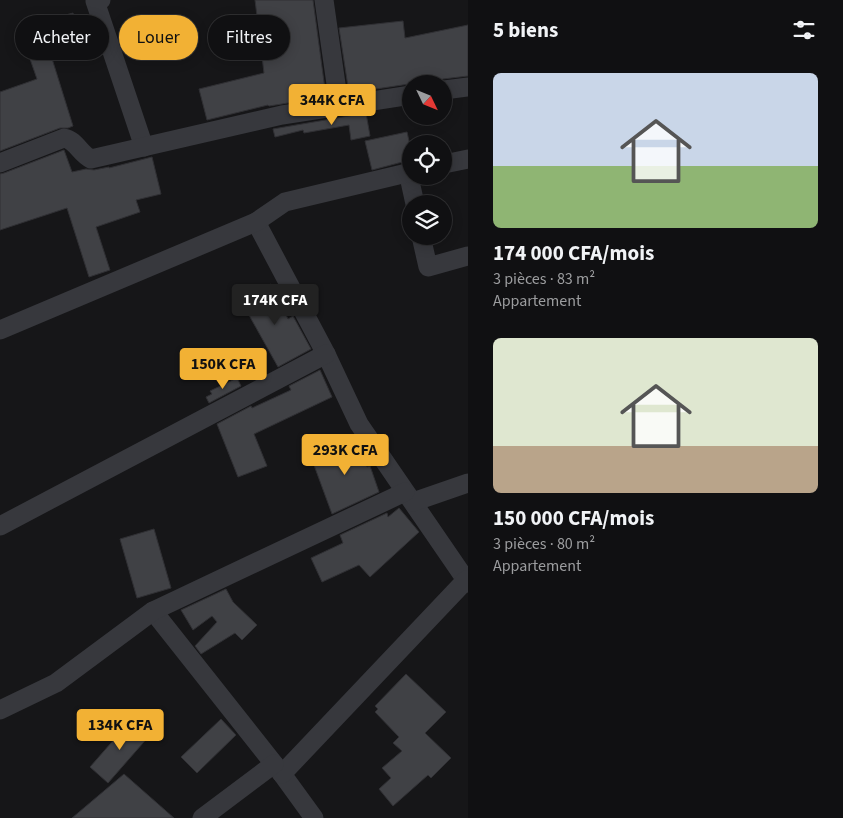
<!DOCTYPE html>
<html lang="fr">
<head>
<meta charset="utf-8">
<style>
  body { margin:0; font-family:"Source Sans 3",sans-serif; background:#19191b; color:#f1f3f6; height:100vh; display:flex; flex-direction:column; font-size:19px; white-space:nowrap }
  * { box-sizing:border-box; margin:0 }
  p { font-size:16px; color:#9c9d9f }
  .icon { flex:none; width:28px; height:28px; fill:none; stroke:currentColor; stroke-width:2; stroke-linecap:round; stroke-linejoin:round }
  .map { position:relative; flex:1; overflow:hidden }
  .side { display:flex; flex-direction:column; background:#101012; width:375px }
  .side>* { flex:none }
  .guide { position:absolute; left:15px; top:15px; width:378px; height:45px; display:flex; gap:10px }
  .needle { width:32px; rotate:133deg }
  .tools { position:absolute; left:402px; top:75px; display:grid; gap:10px }
  .tools a { display:grid; place-items:center; width:50px; height:50px; border-radius:50%; background:#101012; box-shadow:0 2px 12px #0003,0 0 0 1px #303032; font-size:25px }
  .price { position:absolute; translate:-50% -42px; padding:0 11px; border-radius:5px; background:#f2b134; color:#111; font-size:16px; line-height:32px; filter:drop-shadow(0 1px 2px #0008) }
  .price::after { content:''; position:absolute; left:50%; top:30px; width:15px; height:11px; margin-left:-8px; background:inherit; clip-path:polygon(0 0,100% 0,50% 100%) }
  .price.on { background:#222; color:#fff }
  ul { padding:0; list-style:none }
  li { display:grid; align-content:center; gap:10px; height:265px; padding:0 25px }
  li span { display:grid; place-items:center; height:155px; border-radius:8px; color:#555 }
  li>.icon { margin-inline-start:auto }
  span .icon { width:90px; height:90px; fill:#fffc; stroke-width:1 }
  li b { font-size:21px }
  h2 { display:flex; justify-content:space-between; align-items:center; height:60px; padding:0 25px; font-size:21px }
  .chip { padding:0 18px; border-radius:22px; background:#101012; box-shadow:0 2px 12px #0003,0 0 0 1px #303032; font-size:18px; line-height:45px }
  .chip.on { background:#f2b134; color:#111 }
  main { display:flex; flex:1; min-height:0 }
  .map>svg:first-child { display:block }
  .building { fill:#404145; stroke:#303034 }
  .lines { fill:none; stroke-linecap:round; stroke-linejoin:round }
  .street { stroke:#37383d; stroke-width:19 }
</style>
</head>
<body>
<main>
<div class="map">
<svg width="468" height="818" viewBox="0 0 468 818">
  <rect width="100%" height="100%" fill="#161618"/>
  <g class="building">
    <path d="M255,0H313L326,97L269,106L268,105L207,120L199,89L264,73Z"/>
    <path d="M73,13L80,39L43,48L36,23Z"/>
    <path d="M403,21L405,38L468,25V76L443,79L438,81L435,84H409L349,93L339,28Z"/>
    <path d="M49,49L73,126L68,128H60L0,151V92L37,79L29,56Z"/>
    <path d="M366,113L370,136L351,140L349,125L304,133L303,130L275,137L273,129Z"/>
    <path d="M407,132L411,150V161H406L372,170L365,141Z"/>
    <path d="M64,150L72,172L86,169L94,170L109,167V168L152,157L161,194L136,200L140,212L96,227L110,270L89,277L67,208L0,230V174L4,173Z"/>
    <path d="M271,284L288,319L293,316L311,349L278,367L240,299Z"/>
    <path d="M320,370L332,397L254,434L267,466L238,477L217,424L251,406L252,408L291,390L289,386Z"/>
    <path d="M237,378L241,386L209,403L206,397L212,394L210,391Z"/>
    <path d="M357,440L367,467L370,466L379,492L332,514L311,457Z"/>
    <path d="M399,508L419,532L370,577L359,565L322,582L311,558L343,543L340,535L387,513L388,517Z"/>
    <path d="M154,529L171,588L137,598L120,539Z"/>
    <path d="M226,589L233,602L257,625L242,640L235,633L201,654L195,646L217,622L212,616L193,630L181,610Z"/>
    <path d="M406,674L446,712L425,733L451,758L431,778L428,775L393,806L379,789L391,778L382,768L402,751L393,743L399,737L375,712L378,709L375,706Z"/>
    <path d="M132,719L150,735L108,783L90,767Z"/>
    <path d="M221,719L236,735L197,773L181,757Z"/>
    <path d="M124,774L174,818H72Z"/>
  </g>
  <g class="lines">
    <g class="street">
      <path d="M101,0L95,1L144,147"/>
      <path d="M324,0L339,105"/>
      <path d="M444,90L468,87"/>
      <path d="M0,163L64,138C76,140 80,154 91,159L282,115L411,95"/>
      <path d="M444,164L468,159"/>
      <path d="M408,172L415,204"/>
      <path d="M256,222L326,354L359,424L468,583"/>
      <path d="M421,236L428,267L468,256"/>
      <path d="M0,330L256,222L285,202L411,172"/>
      <path d="M413,502L468,483"/>
      <path d="M0,526L326,354"/>
      <path d="M153,611L282,774L314,818"/>
      <path d="M0,710L56,683L153,611L405,492"/>
      <path d="M282,774L466,580"/>
      <path d="M202,818L274,764"/>
    </g>
  </g>
</svg>
<div class="tools">
<a><svg class="needle" viewBox="-14 -14 28 28"><path d="M0-13l5 13h-10z" fill="#e53935"/><path d="M0 13l5-13h-10z" fill="#9c9d9f"/></svg></a>
<a><svg class="icon" aria-label="locate" viewBox="0 0 24 24"><circle cx="12" cy="12" r="6"/><path d="M12 2v4M12 18v4M2 12h4M18 12h4"/></svg></a>
<a><svg class="icon" aria-label="layers" viewBox="0 0 24 24"><path d="M12 4l9 5-9 5-9-5zM3 14l9 5 9-5"/></svg></a>
</div>
<b class="price" style="left:332px;top:126px">344K CFA</b>
<b class="price on" style="left:275px;top:326px">174K CFA</b>
<b class="price" style="left:223px;top:390px">150K CFA</b>
<b class="price" style="left:345px;top:476px">293K CFA</b>
<b class="price" style="left:120px;top:751px">134K CFA</b>
<div class="guide">
<a class="chip">Acheter</a>
<a class="chip on">Louer</a>
<a class="chip">Filtres</a>
</div>
</div>
<section class="side">
<h2>5 biens<svg class="icon" aria-label="filters" viewBox="0 0 24 24"><path d="M4 7h16M4 17h16"/><circle cx="9" cy="7" r="2"/><circle cx="15" cy="17" r="2"/></svg></h2>
<ul>
<li><span style="background:linear-gradient(#c9d6e8 60%,#8fb573 0)"><svg class="icon" aria-label="home" viewBox="0 0 24 24"><path d="M3 11l9-7 9 7M6 9v11h12V9"/></svg></span><div><b>174 000 CFA/mois</b><p>3 pièces · 83 m²</p><p>Appartement</p></div></li>
<li><span style="background:linear-gradient(#dfe7d0 70%,#b9a48a 0)"><svg class="icon" aria-label="home" viewBox="0 0 24 24"><path d="M3 11l9-7 9 7M6 9v11h12V9"/></svg></span><div><b>150 000 CFA/mois</b><p>3 pièces · 80 m²</p><p>Appartement</p></div></li>
</ul>
</section>
</main>
</body>
</html>
